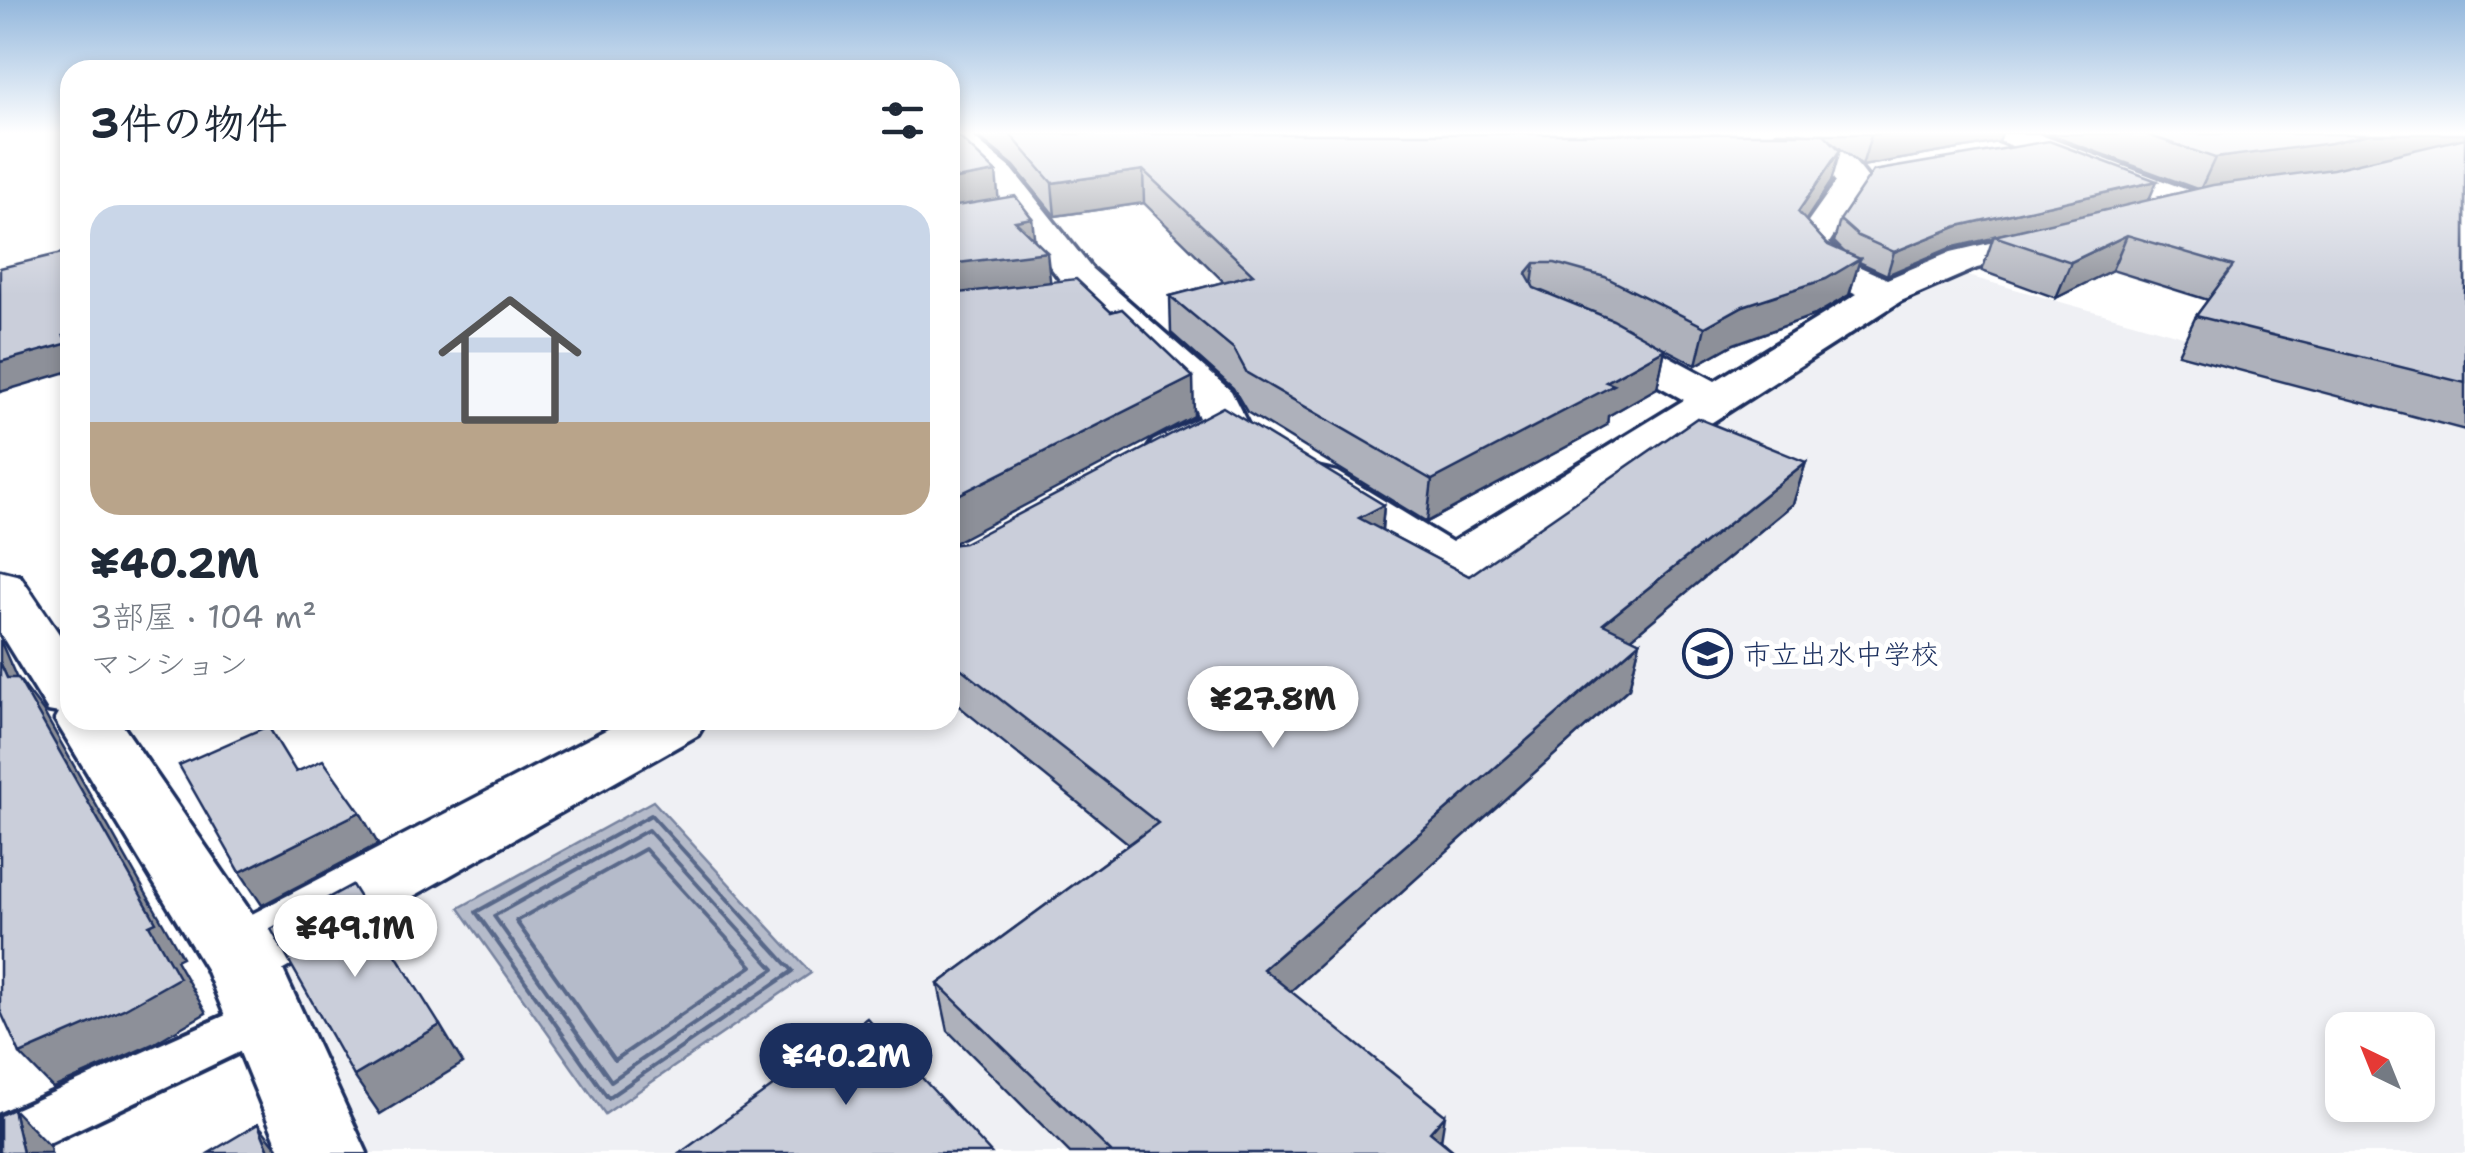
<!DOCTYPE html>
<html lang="ja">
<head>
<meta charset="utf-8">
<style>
  body { margin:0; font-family:"Shantell Sans","Klee One",sans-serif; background:#f2f2f3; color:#1f2937; height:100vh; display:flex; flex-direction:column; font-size:38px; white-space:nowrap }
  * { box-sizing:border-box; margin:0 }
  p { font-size:32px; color:#747a83 }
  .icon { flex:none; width:55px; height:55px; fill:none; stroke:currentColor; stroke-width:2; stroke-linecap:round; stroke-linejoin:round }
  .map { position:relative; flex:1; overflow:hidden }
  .sheet { position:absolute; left:60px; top:60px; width:900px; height:670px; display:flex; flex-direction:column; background:#fff; border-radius:30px; box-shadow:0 5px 15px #0003 }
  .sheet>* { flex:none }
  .needle { width:65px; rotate:317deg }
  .tools { position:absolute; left:2325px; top:1012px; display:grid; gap:20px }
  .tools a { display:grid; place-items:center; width:110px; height:110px; border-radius:20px; background:#fff; box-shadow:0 5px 15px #0003; font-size:50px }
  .price { position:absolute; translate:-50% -85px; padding:0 22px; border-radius:35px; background:#fff; color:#222; font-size:32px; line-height:65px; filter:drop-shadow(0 2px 5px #0008) }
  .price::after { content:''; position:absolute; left:50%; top:60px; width:30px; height:22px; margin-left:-15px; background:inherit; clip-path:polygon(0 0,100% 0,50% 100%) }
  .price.current { background:#1b2f5e; color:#fff }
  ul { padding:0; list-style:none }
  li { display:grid; align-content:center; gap:20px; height:530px; padding:0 30px }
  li+li { border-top:2px solid #e0e1e3 }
  li span { display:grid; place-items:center; height:310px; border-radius:30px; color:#555 }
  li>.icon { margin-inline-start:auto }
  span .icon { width:180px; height:180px; fill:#fffc; stroke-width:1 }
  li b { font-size:42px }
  h2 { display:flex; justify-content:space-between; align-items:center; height:120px; padding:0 30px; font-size:42px }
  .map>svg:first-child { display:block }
  .built { fill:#eff0f4; fill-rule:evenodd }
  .water { fill:#b5bbca; stroke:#77839f; stroke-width:2.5 }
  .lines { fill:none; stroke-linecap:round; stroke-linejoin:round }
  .shore { stroke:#596789; stroke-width:4 }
  .lane-casing { stroke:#1b2f5e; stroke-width:8 }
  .street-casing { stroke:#1b2f5e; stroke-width:7 }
  .lane { fill:#fff; fill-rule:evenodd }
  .street { fill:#fff; fill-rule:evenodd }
  .wall { fill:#aeb1bb; stroke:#1b2f5e; stroke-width:2.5 }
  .shaded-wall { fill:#8d9099; stroke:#1b2f5e; stroke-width:2.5 }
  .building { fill:#caceda; stroke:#1b2f5e; stroke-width:2.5 }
  .labels { text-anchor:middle; stroke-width:10; stroke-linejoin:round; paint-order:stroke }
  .poi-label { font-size:28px; fill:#1b2f5e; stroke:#fff; text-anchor:start }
</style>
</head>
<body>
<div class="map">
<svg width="2465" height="1153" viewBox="0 0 2465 1153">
  <rect width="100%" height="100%" fill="#fff"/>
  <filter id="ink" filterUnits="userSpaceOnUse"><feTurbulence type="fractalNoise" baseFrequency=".01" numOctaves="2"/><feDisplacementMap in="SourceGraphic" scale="20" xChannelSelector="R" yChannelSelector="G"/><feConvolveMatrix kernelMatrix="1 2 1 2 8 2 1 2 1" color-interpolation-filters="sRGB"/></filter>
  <g filter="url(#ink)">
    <path class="built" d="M1957,273L2465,415V1153H368L270,951L702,720H950V587L1456,581L1886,305ZM2342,1030H2418V1105H2342Z"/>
    <path class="water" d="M653,801L811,973L605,1114L459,908Z"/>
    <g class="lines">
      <g class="shore">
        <path d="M651,815L793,971L608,1098L476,912Z"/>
        <path d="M648,830L774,969L611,1081L494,916Z"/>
        <path d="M645,849L752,966L615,1060L516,921Z"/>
      </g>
      <defs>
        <path id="lane" d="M264,998L281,1004L287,1018L281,1032L28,1153H0V1116Z"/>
        <g id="street">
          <path d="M950,134H969L1012,169L1092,269L1231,391L1247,423C1230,448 1182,468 1153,461L1146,451L1153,441L1199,418L1194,406L1064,285L988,183L950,150Z"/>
          <path d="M1777,134C1821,134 1843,143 1870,181L1829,243L1849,262L1887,279L1951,252L2062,226L2075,229L2080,237L2075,245L1977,268L1901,301L1471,577L1452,581L1433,577L1301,494L1294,483L1301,472L1319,468L1337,472L1452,542L1684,400L1581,343L1575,334L1581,325L1596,321L1611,325L1715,381L1857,294L1821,278L1792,244L1836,182L1822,165Z"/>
          <path d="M1995,134H2038L2209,198L2214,205L2209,212H2185L1999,141Z"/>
          <path d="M0,571L20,576L70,650V720H119L252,914L625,720H707L698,735L283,970L367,1153H281L206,969L55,720L59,713L48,711L0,633Z"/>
        </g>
      </defs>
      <use href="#lane" class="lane-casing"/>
      <use href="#street" class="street-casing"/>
      <use href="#lane" class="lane"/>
      <use href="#street" class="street"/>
    </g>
    <g class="wall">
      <path d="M975,134H2002L1999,142L1862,166L1836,145L1831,182L1806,221L1828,245L1844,252L1834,242L1840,220L2149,200L2197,189L2047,134H2465V430L2178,354L2196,316L2208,300L2112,270L2056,298L1982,271L1993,238L1950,248L1887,275L1859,262L1849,295L1815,315L1734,344L1696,365L1656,344L1665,349L1657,388L1608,416L1607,425L1427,522L1247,412L1233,388L1171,333L1170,296L1224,282L1144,203L1055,216L1014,166Z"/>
      <path d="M1806,462L1793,504L1631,638L1640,642L1629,688L1290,991L1441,1140L1456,1153H1070L948,1031L938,984L1129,844L950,699V545L1384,505L1382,530L1469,576Z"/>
    </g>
    <g class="shaded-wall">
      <path d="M1877,134H2002L1999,142L1862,166L1871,135Z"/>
      <path d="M2370,134H2465V139L2315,174L2200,190L2215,158Z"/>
      <path d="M1840,150L1831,182L1789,246L1798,212Z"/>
      <path d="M1143,170L1144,203L1055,216L1052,183Z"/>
      <path d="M996,172L999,204L950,214V180Z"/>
      <path d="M2157,181L2148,202L1994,236L1993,238L1950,248L1887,275L1894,252L1958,226Z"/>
      <path d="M1032,218L1036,253L1047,252L1051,288L950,301V264L1015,221Z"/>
      <path d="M2127,235L2112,270L2056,298L2071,262Z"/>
      <path d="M1860,259L1849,295L1815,315L1734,344L1696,365L1705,327L1743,306Z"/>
      <path d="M1535,263L1530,299L1526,274Z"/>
      <path d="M70,335V371L0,392V362Z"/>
      <path d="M1665,349L1657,388L1608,416L1607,425L1427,522L1432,480Z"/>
      <path d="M1193,377L1194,416L950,545V499Z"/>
      <path d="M1806,462L1793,504L1594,669L1603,624Z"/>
      <path d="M1384,505L1380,548L1359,518Z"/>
      <path d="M0,640L31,711L7,678L0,662Z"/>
      <path d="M1640,642L1629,688L1262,1017L1263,969Z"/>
      <path d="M18,678L43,711L182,957L176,960L206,1013L153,1044L53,1088L20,1054L149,925Z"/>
      <path d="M360,812L378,844L262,905L240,872Z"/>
      <path d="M440,1025L463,1063L380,1114L354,1076Z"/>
      <path d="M13,1109L50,1147L51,1153H23Z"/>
      <path d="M1445,1115L1439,1153L1430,1132Z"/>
      <path d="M258,1124L281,1153H270Z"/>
    </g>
    <g class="building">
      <path d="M950,134H956L996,172L950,180Z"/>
      <path d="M1010,134H1824L1840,150L1798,212L1828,245L1860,259L1826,279L1743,306L1705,327L1605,277L1555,263H1535L1526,274L1534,288L1613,320L1665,349L1606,382L1614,385L1432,480L1247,373L1234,349L1170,296L1253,274L1143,170L1052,183Z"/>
      <path d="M2145,134H2370L2331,143L2215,158Z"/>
      <path d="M2465,138V383L2196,316L2233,266L2127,235L2071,262L1994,236L2213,185L2333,169Z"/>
      <path d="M2049,141L2157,181L1958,226L1894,252L1858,236L1840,220L1873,171Z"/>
      <path d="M1015,196L1032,218L1015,221L1047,252L950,264V207Z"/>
      <path d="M70,251V335L64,336L69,343L0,362V268Z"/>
      <path d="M1076,279L1111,312L1122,309L1193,377L950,499V294Z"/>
      <path d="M1223,407L1384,505L1359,518L1469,576L1697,418L1806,462L1603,624L1640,642L1263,969L1445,1115L1430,1132L1456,1153H1112L938,984L1158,823L950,660V545L964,543Z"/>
      <path d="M0,662L7,678H18L156,922L149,925L179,978L124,1009L20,1054L0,1010Z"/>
      <path d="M268,726L296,772L323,760L360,812L240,872L179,765Z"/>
      <path d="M352,885L440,1025L354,1076L271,929Z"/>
      <path d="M867,1018L991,1153H680Z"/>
      <path d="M13,1109L23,1153H0V1115Z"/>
      <path d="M258,1124L270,1153H209Z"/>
    </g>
  </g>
  <linearGradient id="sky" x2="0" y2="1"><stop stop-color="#93b7dc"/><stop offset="0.45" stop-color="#fff"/><stop offset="1" stop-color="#fff" stop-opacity="0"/></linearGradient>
  <rect width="2465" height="295" fill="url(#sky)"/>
  <defs>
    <symbol id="school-ring" viewBox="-11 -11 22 22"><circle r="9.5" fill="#fff" stroke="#1b2f5e" stroke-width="1.5"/><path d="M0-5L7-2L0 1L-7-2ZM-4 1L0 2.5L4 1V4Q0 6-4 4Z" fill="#1b2f5e"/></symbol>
  </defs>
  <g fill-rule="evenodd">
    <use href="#school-ring" x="1680" y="626" width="55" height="55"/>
  </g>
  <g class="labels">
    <g class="poi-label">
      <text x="1743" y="664">市立出水中学校</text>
    </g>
  </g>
</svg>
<div class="tools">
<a><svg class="needle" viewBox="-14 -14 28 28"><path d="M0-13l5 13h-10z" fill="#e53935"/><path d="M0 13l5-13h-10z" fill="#747a83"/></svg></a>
</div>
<b class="price" style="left:1273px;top:751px">¥27.8M</b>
<b class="price" style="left:355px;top:980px">¥49.1M</b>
<b class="price current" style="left:846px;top:1108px">¥40.2M</b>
<section class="sheet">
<h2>3件の物件<svg class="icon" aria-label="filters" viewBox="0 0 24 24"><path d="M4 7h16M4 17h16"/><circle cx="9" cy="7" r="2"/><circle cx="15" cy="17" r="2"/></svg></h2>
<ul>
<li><span style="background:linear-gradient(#c9d6e8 70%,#b9a48a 0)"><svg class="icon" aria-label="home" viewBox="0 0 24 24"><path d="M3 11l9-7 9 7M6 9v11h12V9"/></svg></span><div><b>¥40.2M</b><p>3部屋 · 104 m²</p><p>マンション</p></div></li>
</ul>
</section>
</div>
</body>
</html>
